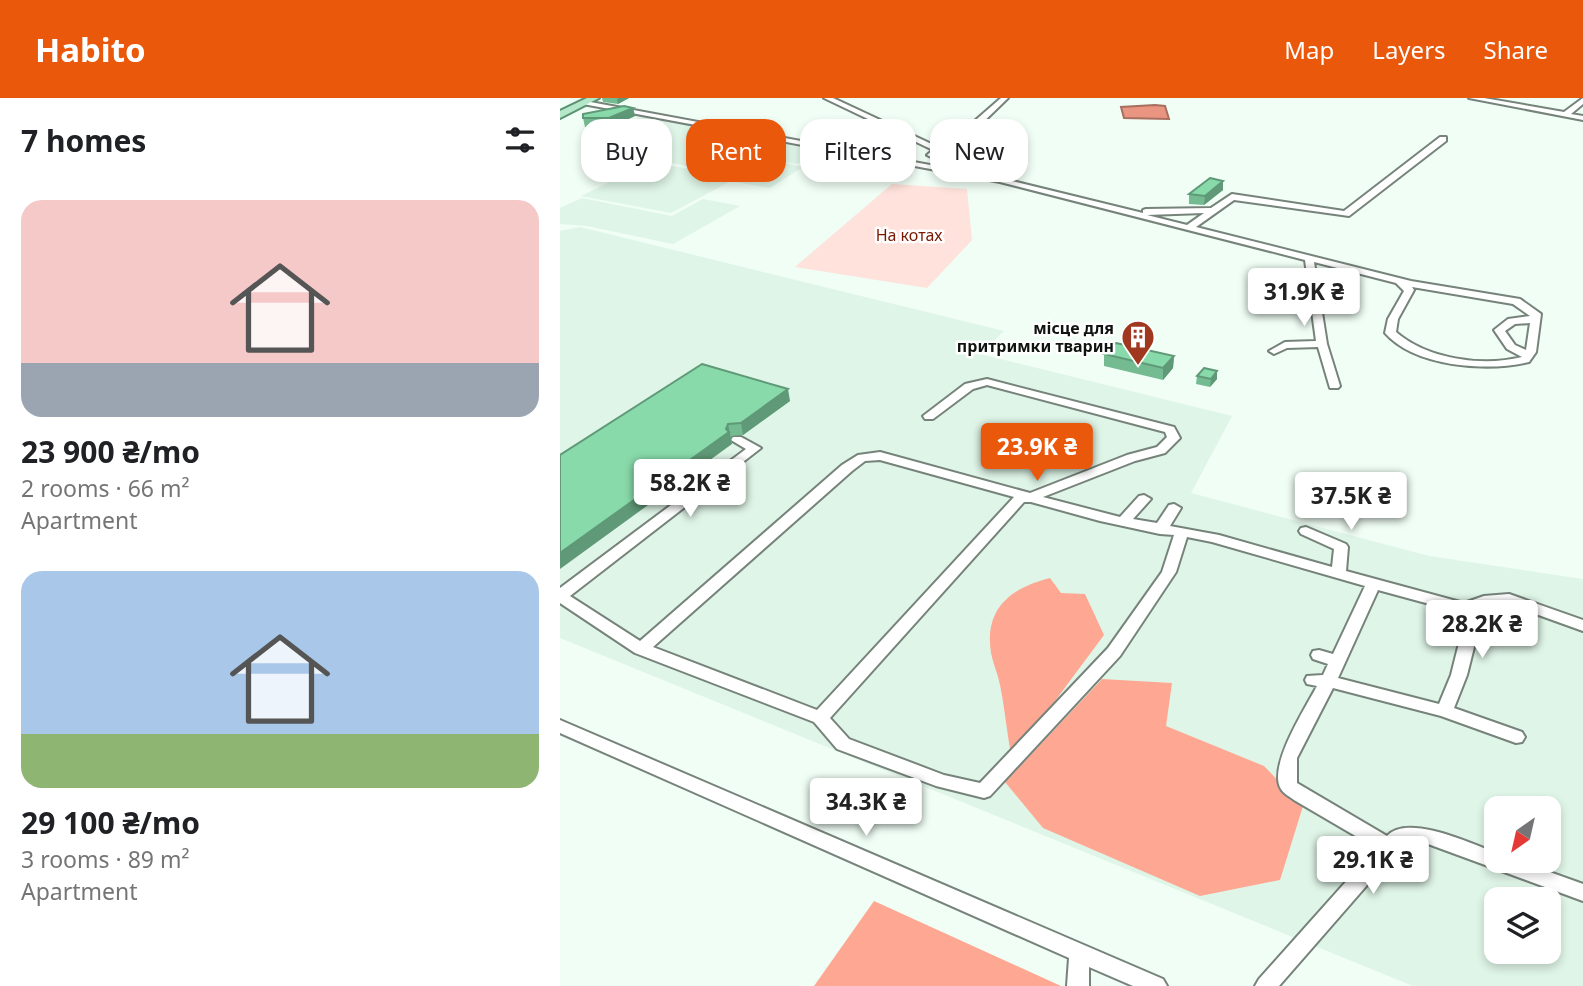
<!DOCTYPE html>
<html lang="en">
<head>
<meta charset="utf-8">
<style>
  body { margin:0; font-family:"Noto Sans",sans-serif; background:#f6f6f6; color:#202124; height:100vh; display:flex; flex-direction:column; font-size:26px; white-space:nowrap }
  * { box-sizing:border-box; margin:0 }
  p { font-size:23px; color:#757577 }
  .icon { flex:none; width:38px; height:38px; fill:none; stroke:currentColor; stroke-width:2; stroke-linecap:round; stroke-linejoin:round }
  .map { position:relative; flex:1; overflow:hidden }
  .sheet { display:flex; flex-direction:column; background:#fff; width:560px }
  .sheet>* { flex:none }
  .guide { position:absolute; left:21px; top:21px; width:665px; height:63px; display:flex; gap:14px }
  .needle { width:46px; rotate:214deg }
  .fabs { position:absolute; left:924px; top:698px; display:grid; gap:14px }
  .fabs a { display:grid; place-items:center; width:77px; height:77px; border-radius:14px; background:#fff; box-shadow:0 4px 10px #0003; font-size:35px }
  .price { position:absolute; translate:-50% -60px; padding:0 16px; border-radius:7px; background:#fff; color:#222; font-size:23px; line-height:46px; filter:drop-shadow(0 2px 4px #0008) }
  .price::after { content:''; position:absolute; left:50%; top:42px; width:21px; height:16px; margin-left:-10px; background:inherit; clip-path:polygon(0 0,100% 0,50% 100%) }
  .price.current { background:#ea580c; color:#fff }
  ul { padding:0; list-style:none }
  li { display:grid; align-content:center; gap:14px; height:371px; padding:0 21px }
  li span { display:grid; place-items:center; height:217px; border-radius:21px; color:#555 }
  li>.icon { margin-inline-start:auto }
  span .icon { width:126px; height:126px; fill:#fffc; stroke-width:1 }
  li b { font-size:30px }
  h2 { display:flex; justify-content:space-between; align-items:center; height:84px; padding:0 21px; font-size:30px }
  .tag { padding:0 24px; border-radius:21px; background:#fff; box-shadow:0 4px 10px #0003; font-size:24px; line-height:63px }
  .tag.current { background:#ea580c; color:#fff }
  header { display:flex; align-items:center; gap:42px; box-sizing:border-box; height:98px; padding:0 35px; background:#ea580c; color:#fff }
  header strong { font-size:33px }
  nav { display:flex; gap:38px; margin-inline-start:auto; font-size:24px }
  main { display:flex; flex:1; min-height:0 }
  .map>svg:first-child { display:block }
  .built { fill:#dff5e7; fill-rule:evenodd }
  .green { fill:#fee2db }
  .forest { fill:#fea893 }
  .water { fill:#e99581; stroke:#a86e5f; stroke-width:2 }
  .lines { fill:none; stroke-linecap:round; stroke-linejoin:round }
  .minor-casing { stroke:#76837a; stroke-width:4 }
  .major-casing { stroke:#5b9372; stroke-width:4 }
  .minor { fill:#fff; fill-rule:evenodd }
  .major { fill:#b5e7ca; fill-rule:evenodd }
  .wall { fill:#75bb92 }
  .shaded-wall { fill:#5f9977 }
  .building { fill:#88daaa; stroke:#5f9977; stroke-width:2 }
  .labels { text-anchor:middle; stroke-width:5; stroke-linejoin:round; paint-order:stroke }
  .far-park-label { font-size:16px; fill:#791700; stroke:#fff }
  .far-poi-label { font-size:16px; font-weight:bold; fill:#101411; stroke:#fff; text-anchor:end }
</style>
</head>
<body>
<header>
<strong>Habito</strong>
<nav><a>Map</a><a>Layers</a><a>Share</a></nav>
</header>
<main>
<section class="sheet">
<h2>7 homes<svg class="icon" aria-label="filters" viewBox="0 0 24 24"><path d="M4 7h16M4 17h16"/><circle cx="9" cy="7" r="2"/><circle cx="15" cy="17" r="2"/></svg></h2>
<ul>
<li><span style="background:linear-gradient(#f6c9c9 75%,#9aa5b1 0)"><svg class="icon" aria-label="home" viewBox="0 0 24 24"><path d="M3 11l9-7 9 7M6 9v11h12V9"/></svg></span><div><b>23 900 ₴/mo</b><p>2 rooms · 66 m²</p><p>Apartment</p></div></li>
<li><span style="background:linear-gradient(#a9c7e8 75%,#8fb573 0)"><svg class="icon" aria-label="home" viewBox="0 0 24 24"><path d="M3 11l9-7 9 7M6 9v11h12V9"/></svg></span><div><b>29 100 ₴/mo</b><p>3 rooms · 89 m²</p><p>Apartment</p></div></li>
</ul>
</section>
<div class="map">
<svg width="1023" height="888" viewBox="0 0 1023 888">
  <rect width="100%" height="100%" fill="#f0fef5"/>
  <g class="built">
    <path d="M81,19L268,50L237,66L217,63L243,69L210,90L171,83L111,115L21,98L91,64L145,74L163,65L178,68L194,59L178,66L162,63L145,71L88,61L111,49L45,38L58,28Z"/>
    <path d="M22,100L112,118L143,101L180,108L113,146L27,128L0,126V110Z"/>
    <path d="M20,129L444,233L420,256L672,318L631,395L869,458L1023,481V888H853L0,540V133ZM936,710H989V763H936ZM936,802H989V854H936Z"/>
  </g>
  <path class="green" d="M332,86L407,91L412,142L367,190L235,169Z"/>
  <g class="forest">
    <path d="M490,480L501,495L525,496L544,537L452,661C447,637 445,611 440,587C438,576 433,566 431,555C424,510 451,490 490,480Z"/>
    <path d="M542,581L612,585L606,628L704,668L743,708L720,782L640,798L483,730L445,684Z"/>
    <path d="M314,803L501,888H254Z"/>
  </g>
  <path class="water" d="M595,7L605,8L609,21L564,20L561,9Z"/>
  <g class="lines">
    <defs>
      <g id="minor">
        <path d="M264,0H273L378,49L410,27L441,0H448L416,31L371,59L367,57L373,52Z"/>
        <path d="M909,0H924L1004,14L1023,0V6L1011,16L1023,18V22Z"/>
        <path d="M25,3L440,80L583,115V112L586,111L651,110L672,96L784,113L880,39H886V43L789,118L674,102L636,129L851,183L960,201L981,216L976,254L969,264C927,274 855,269 825,235L828,221L844,193L836,185L754,164L767,246L780,288L778,290H770L758,249L727,250L714,256L709,253L725,244L756,243L745,162L440,84L23,6ZM644,115L627,127L587,117ZM852,189L953,206L970,218L948,221L934,232L947,251L962,259C922,269 867,261 836,234L838,221L854,192ZM970,225L966,252L955,247L945,233L955,226Z"/>
        <path d="M427,281L614,329L620,340L605,355L575,363L483,399L560,419L579,398L584,397L591,401L573,421L597,425L609,407L614,406L621,410L610,428L659,437L772,469L774,451L741,436L739,433L741,430L746,429L786,446L788,449L786,473L904,505L924,498L949,496L1023,522V533L948,506L926,508L914,512L920,525L907,577L894,610L962,634L965,639L962,644L956,645L881,618L773,590L737,660V685L827,738C847,715 913,746 936,755V763H959L1023,786V803L868,746L842,747L719,888H695L699,881L816,750L734,702C730,699 723,695 721,691C707,669 746,609 757,588L747,586L745,582L747,578L763,577L768,566L753,561L751,557L753,553L759,552L773,556L805,488L652,444L627,439L616,474L560,558L430,698L424,700L376,688L277,651L254,624L75,555L0,505V490L186,351L171,342L173,339H181L201,350L10,498L80,543L282,367L298,357L320,354L470,395L567,357L597,349L607,339L605,334L427,287L413,291L373,321H365L363,318L405,286ZM320,362L454,399L257,612L93,549L292,373L305,363ZM464,404H471L540,423L600,436L614,437L602,474L548,550L420,685L384,677L289,641L270,620ZM818,492L899,514L904,525L891,577L879,606L778,580Z"/>
        <path d="M0,622L603,881L607,888H573L529,869V888H507L509,860L0,635Z"/>
      </g>
      <path id="major" d="M27,0H39L0,20V13Z"/>
    </defs>
    <use href="#minor" class="minor-casing"/>
    <use href="#major" class="major-casing"/>
    <use href="#minor" class="minor"/>
    <use href="#major" class="major"/>
  </g>
  <g class="wall">
    <path d="M42,0H69L58,6L43,4Z"/>
    <path d="M73,10L75,18L51,29H25L23,20Z"/>
    <path d="M387,50L444,57L431,66L388,59Z"/>
    <path d="M663,83V92L644,107L629,106V96Z"/>
    <path d="M544,256L614,258L613,270L603,282L544,268Z"/>
    <path d="M657,273V281L650,289L636,286L637,278Z"/>
    <path d="M230,303L183,337L171,338L172,346L0,357Z"/>
  </g>
  <g class="shaded-wall">
    <path d="M59,0H69L58,6L57,1Z"/>
    <path d="M73,10L75,18L51,29L49,20Z"/>
    <path d="M443,49L444,57L431,66V57Z"/>
    <path d="M663,83V92L644,107L645,98Z"/>
    <path d="M614,258L613,270L603,282V270Z"/>
    <path d="M657,273V281L650,289L651,281Z"/>
    <path d="M228,291L230,303L183,337L181,325Z"/>
    <path d="M168,326L172,346L0,471V455L166,331Z"/>
  </g>
  <g class="building">
    <path d="M64,8L73,10L49,20H23V16Z"/>
    <path d="M400,42L443,49L431,57L387,50Z"/>
    <path d="M650,80L663,83L645,98L629,96Z"/>
    <path d="M556,245L614,258L603,270L544,256Z"/>
    <path d="M142,266L228,291L181,325L168,326L166,331L169,334L0,455V357Z"/>
    <path d="M644,270L657,273L651,281L637,278Z"/>
  </g>
  <defs>
    <symbol id="building-pin" viewBox="-11 -11 22 30"><path d="M0 17L-7.5 6A9.5 9.5 0 1 1 7.5 6Z" fill="#a0371f" stroke="#fff"/><path d="M-4-6H4V6H1V3H-1V6H-4ZM-2.5-4.3h1.7v1.8h-1.7ZM.8-4.3h1.7v1.8H.8ZM-2.5-1h1.7V.8h-1.7ZM.8-1h1.7V.8H.8Z" fill="#fff"/></symbol>
  </defs>
  <g fill-rule="evenodd">
    <use href="#building-pin" x="559" y="220" width="38" height="52"/>
  </g>
  <g class="labels">
    <g class="far-park-label">
      <text x="349" y="143">На котах</text>
    </g>
    <g class="far-poi-label">
      <text x="554" y="236">місце для<tspan x="554" dy="18">притримки тварин</tspan></text>
    </g>
  </g>
</svg>
<div class="fabs">
<a><svg class="needle" viewBox="-14 -14 28 28"><path d="M0-13l5 13h-10z" fill="#e53935"/><path d="M0 13l5-13h-10z" fill="#757577"/></svg></a>
<a><svg class="icon" aria-label="layers" viewBox="0 0 24 24"><path d="M12 4l9 5-9 5-9-5zM3 14l9 5 9-5"/></svg></a>
</div>
<b class="price" style="left:744px;top:230px">31.9K ₴</b>
<b class="price current" style="left:477px;top:385px">23.9K ₴</b>
<b class="price" style="left:130px;top:421px">58.2K ₴</b>
<b class="price" style="left:791px;top:434px">37.5K ₴</b>
<b class="price" style="left:922px;top:562px">28.2K ₴</b>
<b class="price" style="left:306px;top:740px">34.3K ₴</b>
<b class="price" style="left:813px;top:798px">29.1K ₴</b>
<div class="guide">
<a class="tag">Buy</a>
<a class="tag current">Rent</a>
<a class="tag">Filters</a>
<a class="tag">New</a>
</div>
</div>
</main>
</body>
</html>
